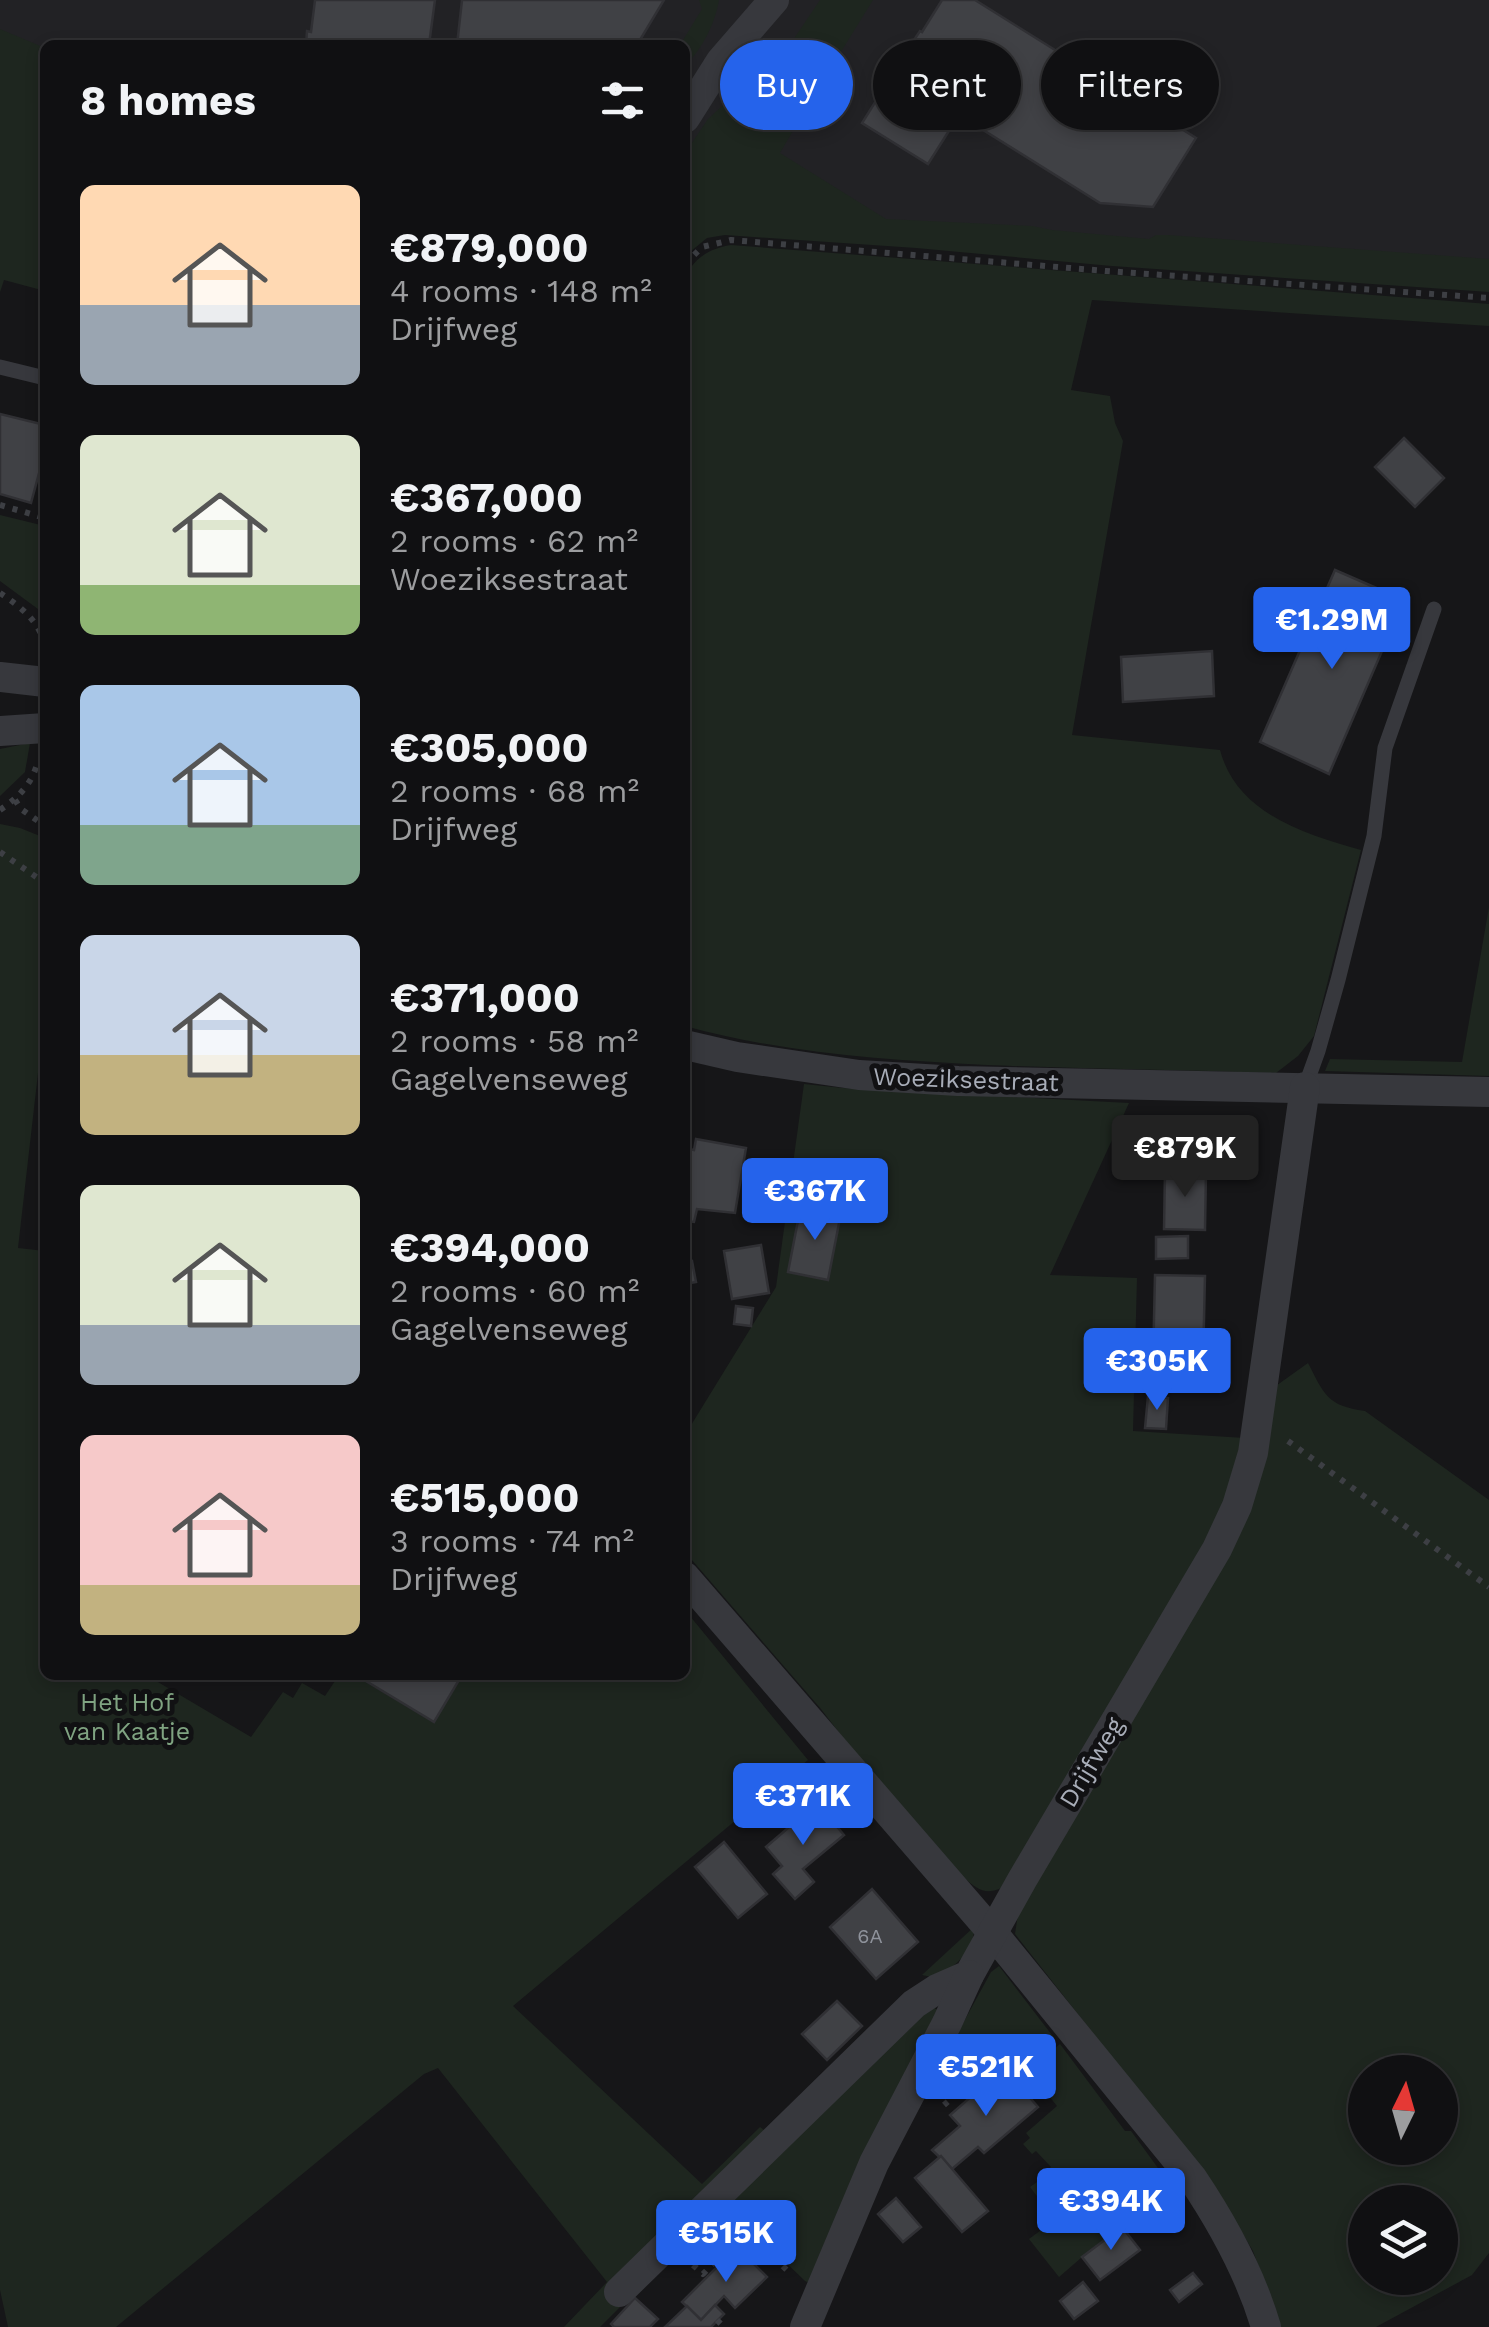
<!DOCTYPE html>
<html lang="en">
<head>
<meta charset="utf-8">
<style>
  body { margin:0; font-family:"Work Sans",sans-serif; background:#1e1e20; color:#f1f3f6; height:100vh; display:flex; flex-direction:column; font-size:38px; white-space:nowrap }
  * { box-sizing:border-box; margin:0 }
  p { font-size:32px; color:#9c9d9f }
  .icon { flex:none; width:55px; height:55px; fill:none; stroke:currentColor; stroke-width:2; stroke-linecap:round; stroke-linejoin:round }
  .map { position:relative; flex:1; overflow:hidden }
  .sheet { position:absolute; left:40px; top:40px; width:650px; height:1640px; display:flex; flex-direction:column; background:#101012; border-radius:15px; box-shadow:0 5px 15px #0003,0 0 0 2px #303032 }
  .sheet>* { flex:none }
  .guide { position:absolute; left:720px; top:40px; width:618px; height:90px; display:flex; gap:20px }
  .needle { width:65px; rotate:5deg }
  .fabs { position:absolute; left:1348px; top:2055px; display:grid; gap:20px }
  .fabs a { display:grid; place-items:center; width:110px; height:110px; border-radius:50%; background:#101012; box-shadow:0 5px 15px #0003,0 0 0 2px #303032; font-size:50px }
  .price { position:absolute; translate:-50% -85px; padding:0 22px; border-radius:10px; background:#2563eb; color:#fff; font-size:32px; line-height:65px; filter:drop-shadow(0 2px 5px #0008) }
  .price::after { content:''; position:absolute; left:50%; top:60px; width:30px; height:22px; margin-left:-15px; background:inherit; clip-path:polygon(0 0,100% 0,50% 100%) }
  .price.active { background:#222; color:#fff }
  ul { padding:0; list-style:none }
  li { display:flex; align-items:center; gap:30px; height:250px; padding:0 40px }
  li span { display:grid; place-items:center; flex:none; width:280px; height:200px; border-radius:15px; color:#555 }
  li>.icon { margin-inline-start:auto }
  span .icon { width:120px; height:120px; fill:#fffc; stroke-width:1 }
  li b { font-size:42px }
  h2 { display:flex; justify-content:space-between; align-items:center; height:120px; padding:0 40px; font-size:42px }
  .chip { padding:0 35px; border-radius:45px; background:#101012; box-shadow:0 5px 15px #0003,0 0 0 2px #303032; font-size:35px; line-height:90px }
  .chip.active { background:#2563eb; color:#fff }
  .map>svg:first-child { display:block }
  .built { fill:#222225 }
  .green { fill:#1e261f; fill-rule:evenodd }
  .building { fill:#404145; stroke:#303034; stroke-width:2.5 }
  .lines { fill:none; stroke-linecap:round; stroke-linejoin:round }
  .path { stroke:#3d3f44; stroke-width:6; stroke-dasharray:5 8; stroke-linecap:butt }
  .lane { stroke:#37383d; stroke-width:15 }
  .street { stroke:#37383d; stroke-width:30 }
  .labels { text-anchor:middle; stroke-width:10; stroke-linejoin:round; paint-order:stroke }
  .number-label { font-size:20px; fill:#8e929b }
  .street-label { font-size:25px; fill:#a8adb8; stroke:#111113 }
  .park-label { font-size:25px; fill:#7fa381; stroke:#111113 }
</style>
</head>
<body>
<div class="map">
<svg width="1489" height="2327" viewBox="0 0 1489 2327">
  <rect width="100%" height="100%" fill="#161618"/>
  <path class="built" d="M0,0H1489V270L685,232V45H45V110L0,91Z"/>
  <g class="green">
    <path d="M699,0H719C715,24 702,49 685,66V45H680L702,9Z"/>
    <path d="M820,0H873L813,97L783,81L778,56L789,46Z"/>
    <path d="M0,29L45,48V291L4,280L0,292Z"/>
    <path d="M732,97L750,100L794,129L780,153L886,219L1032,226L1052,230L1149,239L1156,235H1168L1489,259V292L1112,266L916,248L725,235L707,238L685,256V153L708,119Z"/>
    <path d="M731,245L1489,304V326L1092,300L1071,390L1110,396L1115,423L1123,441L1072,735L1220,750C1237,814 1305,834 1361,850L1314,1036L1298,1056L1276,1073C1180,1070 1083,1069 987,1065C885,1060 783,1053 685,1026V276C697,256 709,249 731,245Z"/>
    <path d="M0,515L45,526V621L42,612L0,581Z"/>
    <path d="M30,743L25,772L0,796V749Z"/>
    <path d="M0,824L20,828L45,838V1012L18,1248L45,1251V1675H146L251,1737L283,1692L293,1698L302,1683L325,1696L339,1675H354L434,1723L463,1675H685V1610L808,1760L513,2006L702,2184L760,2127L768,2133L625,2302L600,2327H564L607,2282L438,2068L424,2074L116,2327H8L0,2290Z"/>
    <path d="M1489,907V1076L1325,1071L1330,1059L1462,1062Z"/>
    <path d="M804,1084L843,1088L1129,1103L1050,1275L1137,1278L1133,1431L1245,1438L1223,1513L1008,1884C988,1897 979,1891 963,1877L880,1786L821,1709L685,1552V1435L776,1287Z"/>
    <path d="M1308,1363C1324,1394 1327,1406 1365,1411L1489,1500V2253L1472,2275L1376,2327H1281L1253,2251L1225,2204L1191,2158L1015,1934L1020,1901L1206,1586L1273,1388ZM1365,2072H1440V2148H1365ZM1365,2202H1440V2278H1365Z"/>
    <path d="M974,1927C975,1950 955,1966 937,1978L922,1975Z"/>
    <path d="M999,1966L1055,2039L1025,2065L1008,2045L950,2093L944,2058L991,1972Z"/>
    <path d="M928,2004L941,2012L814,2285L805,2281L721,2200Z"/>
    <path d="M1060,2044L1125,2131H1131L1174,2190L1089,2251L1059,2277L1029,2239L1055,2220L1030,2187L1047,2175L1046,2172L1051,2167L1036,2151L1032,2154L1023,2144L1030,2138L1026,2133L1057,2106L1028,2070Z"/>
  </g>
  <g class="building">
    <path d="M315,0H435L429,45H306L307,31L311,32Z"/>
    <path d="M462,0H664L637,45H457Z"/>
    <path d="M942,0H975L1196,138L1153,207L1100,203L959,115L928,164L862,123L916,37L920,31L922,32Z"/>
    <path d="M0,414L45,425V451L31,503L0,494Z"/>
    <path d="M1404,438L1444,478L1415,507L1375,467Z"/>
    <path d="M1335,570L1404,600L1329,774L1260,742Z"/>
    <path d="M1212,651L1214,696L1123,702L1121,657Z"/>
    <path d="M696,1139L746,1148L735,1213L697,1209L694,1222L685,1221V1148L694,1150Z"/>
    <path d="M1165,1171L1206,1172L1205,1230L1164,1229Z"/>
    <path d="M801,1205L841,1213L828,1280L788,1272Z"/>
    <path d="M1188,1236V1258L1156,1259V1237Z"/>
    <path d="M761,1245L769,1293L732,1299L724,1251Z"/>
    <path d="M692,1261L696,1282L685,1284V1262Z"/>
    <path d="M1155,1275L1205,1276L1203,1363L1153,1362Z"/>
    <path d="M736,1306L753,1308L751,1326L734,1324Z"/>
    <path d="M1148,1396L1168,1398L1166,1429L1145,1428Z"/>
    <path d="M370,1675H462L434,1722L366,1681Z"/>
    <path d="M817,1803L844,1835L803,1869L814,1882L795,1899L773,1874L782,1866L766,1847Z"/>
    <path d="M724,1842L767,1894L738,1918L695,1867Z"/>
    <path d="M872,1889L918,1942L876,1979L830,1927Z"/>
    <path d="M837,2001L862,2026L827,2060L802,2034Z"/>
    <path d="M1004,2068L1038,2107L984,2153L978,2147L952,2169L932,2150L960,2126L950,2115Z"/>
    <path d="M941,2156L988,2211L962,2232L915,2178Z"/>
    <path d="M896,2198L921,2227L903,2242L878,2214Z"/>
    <path d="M1122,2227L1140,2250L1100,2280L1082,2257Z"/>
    <path d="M740,2250L767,2277L735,2308L724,2296L701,2320L682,2302L723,2261L726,2264Z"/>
    <path d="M1193,2273L1202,2284L1179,2302L1170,2290Z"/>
    <path d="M1083,2282L1098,2301L1074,2319L1060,2301Z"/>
    <path d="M635,2298L658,2319L650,2327H614L611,2324Z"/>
    <path d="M715,2305L724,2314L711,2327H665L687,2306L701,2320Z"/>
  </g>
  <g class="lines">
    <g class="path">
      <path d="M685,264L702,247L731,240L1106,271L1489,298"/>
      <path d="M0,505L45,518"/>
      <path d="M0,593C21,607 44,624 45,652"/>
      <path d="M15,800L21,809L45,826"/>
      <path d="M0,810C19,797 32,784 38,761"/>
      <path d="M0,852L45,883"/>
      <path d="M1288,1441L1489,1587"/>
      <path d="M1013,2078L1048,2050"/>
      <path d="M944,2105L1006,2050L1023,2069"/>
      <path d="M736,2221L792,2275"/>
      <path d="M745,2255L757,2243"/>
      <path d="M693,2265L703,2274L745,2231"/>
      <path d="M717,2320L724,2327"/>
    </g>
    <g class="lane">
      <path d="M0,367L45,378"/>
      <path d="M1305,1087L1318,1051L1338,980L1374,836L1385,748L1434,609"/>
    </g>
    <g class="street">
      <path d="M685,118L721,61L774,0"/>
      <path d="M0,677L45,682"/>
      <path d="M0,731L45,728"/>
      <path d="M685,1045L737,1057L859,1075L958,1081L1489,1092"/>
      <path d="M685,1577L992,1932L1192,2178C1223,2224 1250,2273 1266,2327"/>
      <path d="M619,2292L914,2004L937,1989L969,1975L1022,1880L1217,1549L1237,1506L1253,1453L1305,1087"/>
      <path d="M805,2327L874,2163L947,2023L969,1975"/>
    </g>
  </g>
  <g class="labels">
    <g class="number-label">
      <text x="870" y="1943">6A</text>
    </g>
    <g class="street-label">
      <text transform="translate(966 1079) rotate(2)" y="9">Woeziksestraat</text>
      <text transform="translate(1091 1762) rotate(-59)" y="9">Drijfweg</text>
    </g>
    <g class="park-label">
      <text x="127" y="1711">Het Hof<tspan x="127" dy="29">van Kaatje</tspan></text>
    </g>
  </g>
</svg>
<div class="fabs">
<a><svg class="needle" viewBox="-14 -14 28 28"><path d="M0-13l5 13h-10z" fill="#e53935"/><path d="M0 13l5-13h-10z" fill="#9c9d9f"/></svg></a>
<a><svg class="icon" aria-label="layers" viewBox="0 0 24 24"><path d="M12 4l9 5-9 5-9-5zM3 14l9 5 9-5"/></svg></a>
</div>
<b class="price" style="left:1332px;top:672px">€1.29M</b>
<b class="price active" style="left:1185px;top:1200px">€879K</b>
<b class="price" style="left:815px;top:1243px">€367K</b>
<b class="price" style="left:1157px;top:1413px">€305K</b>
<b class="price" style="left:803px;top:1848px">€371K</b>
<b class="price" style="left:986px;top:2119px">€521K</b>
<b class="price" style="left:1111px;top:2253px">€394K</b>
<b class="price" style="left:726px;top:2285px">€515K</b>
<div class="guide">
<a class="chip active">Buy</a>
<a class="chip">Rent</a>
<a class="chip">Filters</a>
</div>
<section class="sheet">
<h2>8 homes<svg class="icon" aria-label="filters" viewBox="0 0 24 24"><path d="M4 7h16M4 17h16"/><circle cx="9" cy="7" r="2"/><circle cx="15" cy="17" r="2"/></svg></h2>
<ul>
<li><span style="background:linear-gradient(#ffd9b3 60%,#9aa5b1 0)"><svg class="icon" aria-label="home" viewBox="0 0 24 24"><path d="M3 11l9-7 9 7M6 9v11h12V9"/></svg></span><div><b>€879,000</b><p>4 rooms · 148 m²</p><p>Drijfweg</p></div></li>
<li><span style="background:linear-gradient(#dfe7d0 75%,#8fb573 0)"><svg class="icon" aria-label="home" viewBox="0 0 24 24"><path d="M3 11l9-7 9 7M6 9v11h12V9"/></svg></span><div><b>€367,000</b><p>2 rooms · 62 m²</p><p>Woeziksestraat</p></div></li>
<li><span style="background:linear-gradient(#a9c7e8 70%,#7fa58c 0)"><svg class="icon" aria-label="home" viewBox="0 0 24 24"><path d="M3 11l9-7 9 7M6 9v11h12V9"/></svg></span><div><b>€305,000</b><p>2 rooms · 68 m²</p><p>Drijfweg</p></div></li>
<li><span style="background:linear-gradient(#c9d6e8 60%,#c2b280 0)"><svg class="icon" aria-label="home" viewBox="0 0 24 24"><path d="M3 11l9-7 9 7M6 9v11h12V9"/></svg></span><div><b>€371,000</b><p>2 rooms · 58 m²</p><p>Gagelvenseweg</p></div></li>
<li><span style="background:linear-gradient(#dfe7d0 70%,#9aa5b1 0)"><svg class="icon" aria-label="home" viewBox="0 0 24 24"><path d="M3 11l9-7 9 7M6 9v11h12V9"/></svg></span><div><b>€394,000</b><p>2 rooms · 60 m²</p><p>Gagelvenseweg</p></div></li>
<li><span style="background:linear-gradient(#f6c9c9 75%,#c2b280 0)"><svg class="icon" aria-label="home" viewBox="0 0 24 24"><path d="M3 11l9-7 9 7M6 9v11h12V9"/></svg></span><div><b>€515,000</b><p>3 rooms · 74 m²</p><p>Drijfweg</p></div></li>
</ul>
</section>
</div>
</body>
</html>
